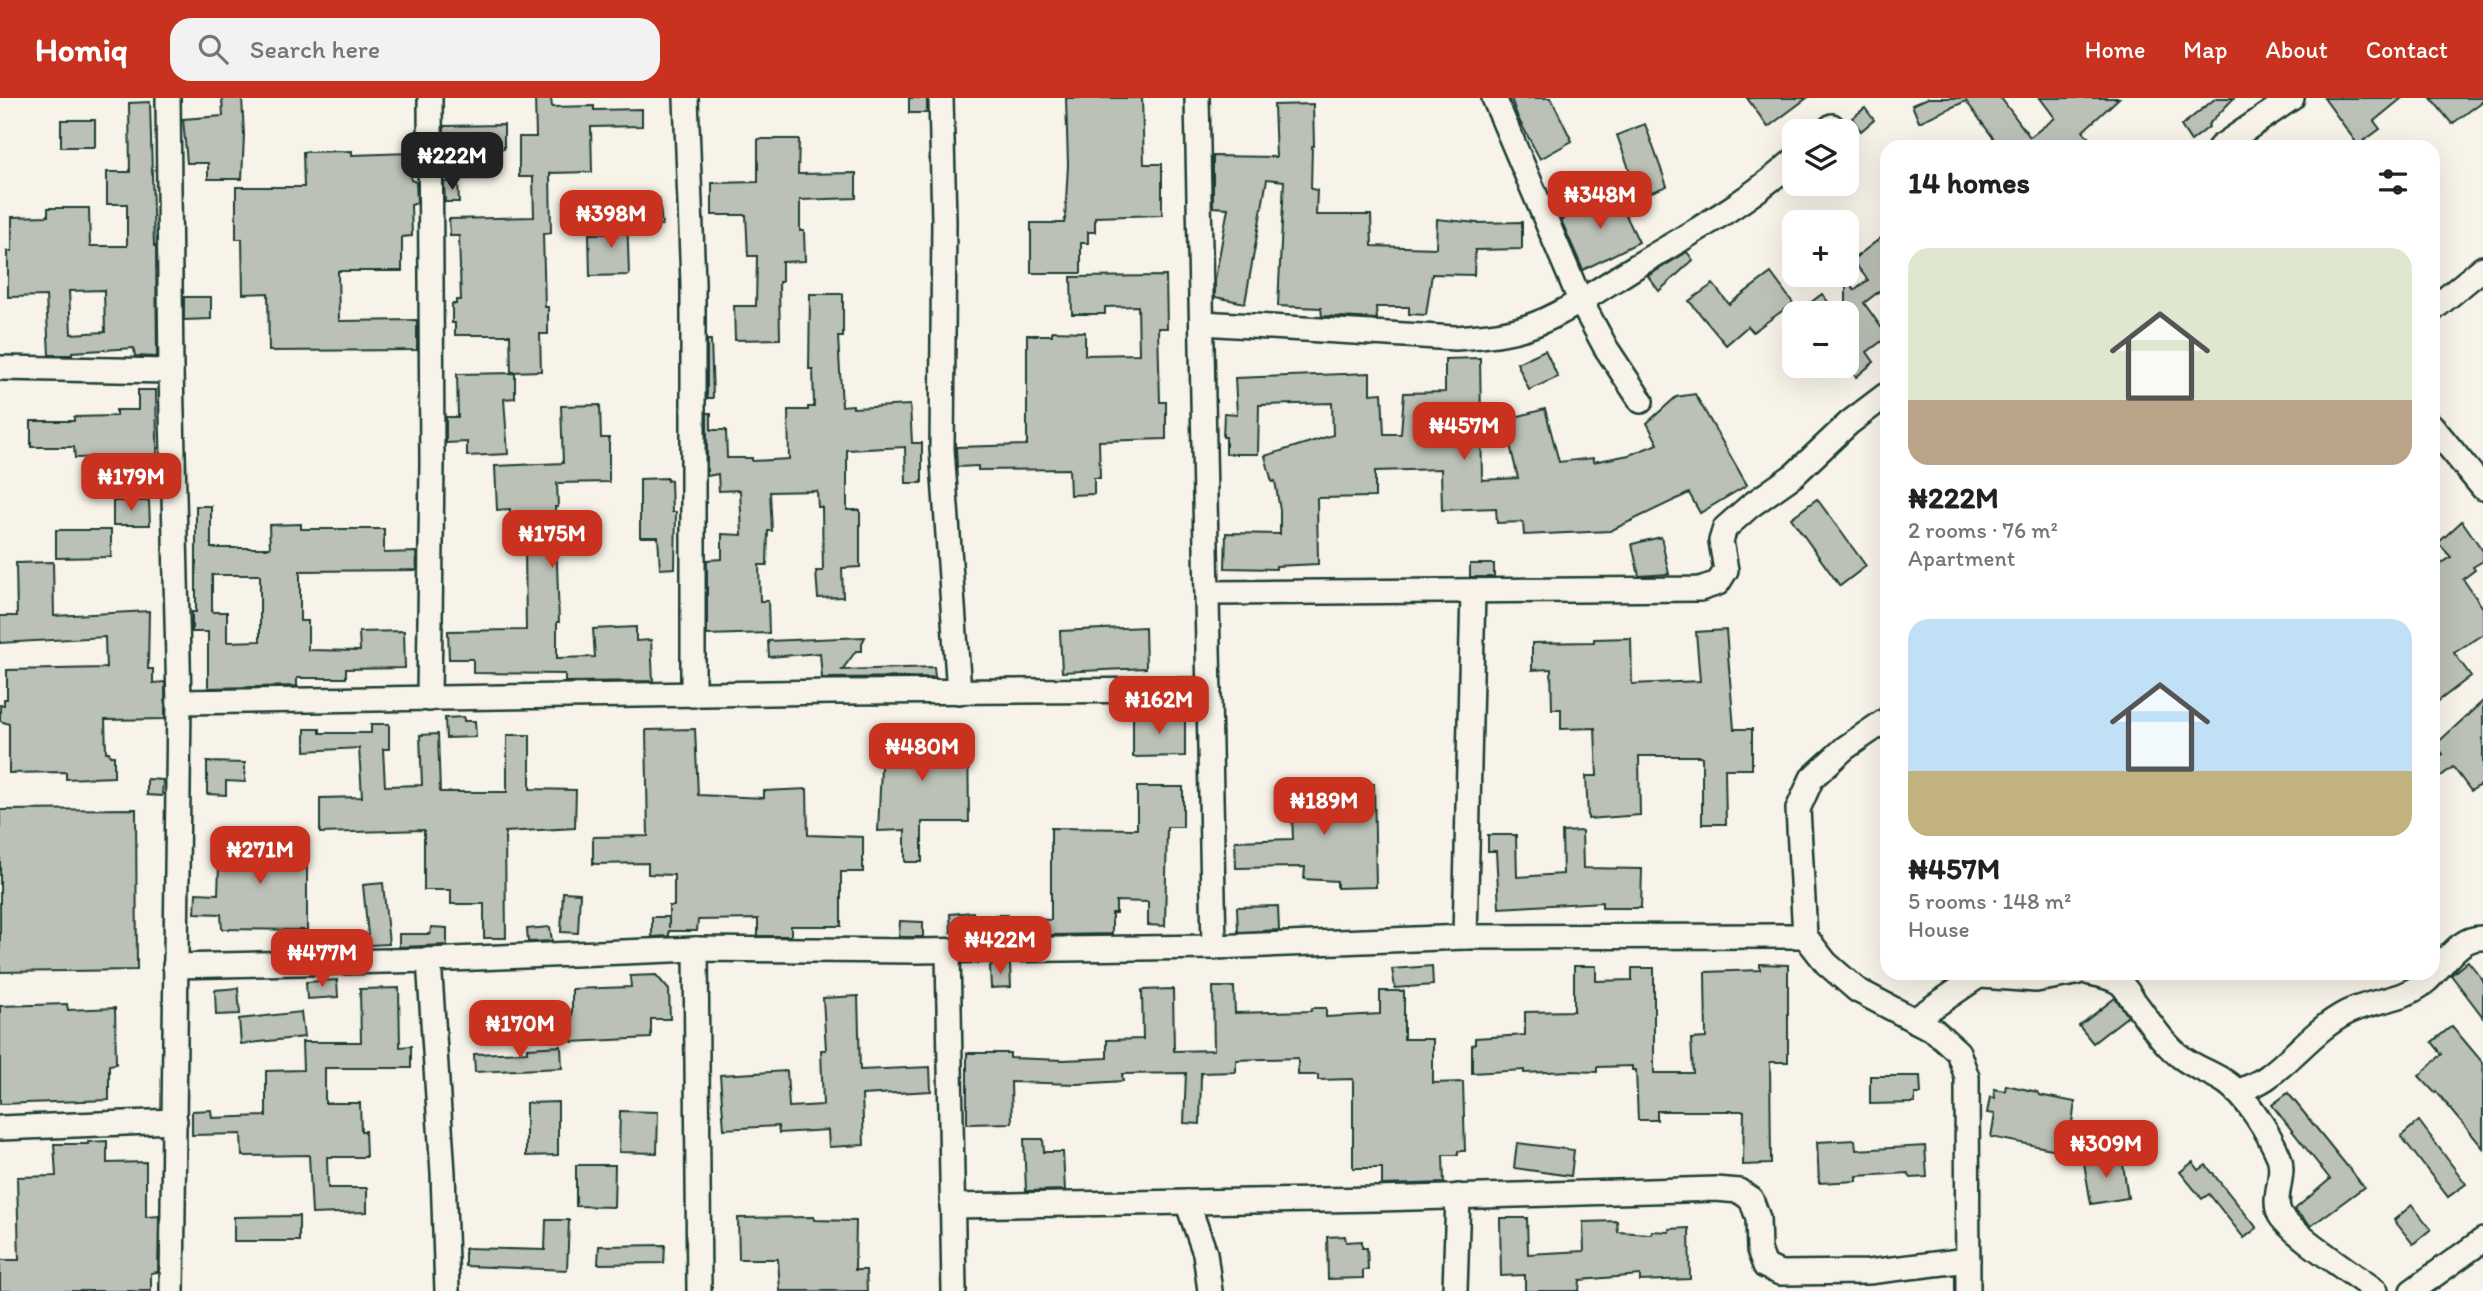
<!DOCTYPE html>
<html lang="en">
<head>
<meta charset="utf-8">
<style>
  body { margin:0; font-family:Itim,sans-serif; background:#f2f2f2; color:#222; height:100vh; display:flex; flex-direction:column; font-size:26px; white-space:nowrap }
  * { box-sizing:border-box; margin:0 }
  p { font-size:23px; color:#767676 }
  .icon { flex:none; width:38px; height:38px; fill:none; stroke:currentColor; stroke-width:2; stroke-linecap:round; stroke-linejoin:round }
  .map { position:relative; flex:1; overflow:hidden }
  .sheet { position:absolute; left:1880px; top:42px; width:560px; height:840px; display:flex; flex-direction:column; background:#fff; border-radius:21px; box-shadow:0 7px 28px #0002 }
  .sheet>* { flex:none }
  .buttons { position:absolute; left:1782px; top:21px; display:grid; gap:14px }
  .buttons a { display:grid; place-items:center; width:77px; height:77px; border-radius:14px; background:#fff; box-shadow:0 7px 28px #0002; font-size:35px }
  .price { position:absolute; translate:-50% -60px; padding:0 16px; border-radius:14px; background:#c8321e; color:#fff; font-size:23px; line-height:46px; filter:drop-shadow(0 2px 4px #0008) }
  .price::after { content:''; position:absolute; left:50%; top:42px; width:21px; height:16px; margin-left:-10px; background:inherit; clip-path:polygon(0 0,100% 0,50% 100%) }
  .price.on { background:#222; color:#fff }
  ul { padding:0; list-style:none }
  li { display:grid; align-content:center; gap:14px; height:371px; padding:0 28px }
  li span { display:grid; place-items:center; height:217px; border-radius:21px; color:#555 }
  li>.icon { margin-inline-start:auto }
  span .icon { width:126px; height:126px; fill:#fffc; stroke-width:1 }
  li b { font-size:30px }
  h2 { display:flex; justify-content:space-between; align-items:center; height:84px; padding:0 28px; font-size:30px }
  header { display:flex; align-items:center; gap:42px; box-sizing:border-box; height:98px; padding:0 35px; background:#c8321e; color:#fff }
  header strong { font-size:33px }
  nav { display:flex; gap:38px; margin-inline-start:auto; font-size:24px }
  .search { width:490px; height:63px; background:#f2f2f2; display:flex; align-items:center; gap:18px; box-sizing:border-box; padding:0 24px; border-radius:21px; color:#767676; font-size:26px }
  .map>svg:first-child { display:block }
  .building { fill:#bbc1b6; stroke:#1f3d34; stroke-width:2; fill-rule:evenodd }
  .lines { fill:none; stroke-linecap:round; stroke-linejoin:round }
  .street-casing { stroke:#1f3d34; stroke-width:28 }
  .street { stroke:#f7f3e8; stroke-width:23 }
</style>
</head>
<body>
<header>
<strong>Homiq</strong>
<div class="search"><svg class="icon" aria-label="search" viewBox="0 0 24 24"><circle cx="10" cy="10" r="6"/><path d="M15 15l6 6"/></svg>Search here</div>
<nav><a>Home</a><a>Map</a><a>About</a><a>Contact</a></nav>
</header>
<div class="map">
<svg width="2483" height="1193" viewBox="0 0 2483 1193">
  <rect width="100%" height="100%" fill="#f7f3e8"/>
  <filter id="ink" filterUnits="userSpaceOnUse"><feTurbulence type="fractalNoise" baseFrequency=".0143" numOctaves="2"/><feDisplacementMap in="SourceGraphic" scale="14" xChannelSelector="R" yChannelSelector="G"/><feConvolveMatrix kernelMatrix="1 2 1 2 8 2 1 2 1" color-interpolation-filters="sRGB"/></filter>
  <g filter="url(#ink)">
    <g class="building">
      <path d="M222,0H242L244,37L242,81H208V65H187L183,21L223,18Z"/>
      <path d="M535,0H551L552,9L594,8V12L642,11V28L591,29L592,74L550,75L551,135L543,136L545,209H548V236H540L541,273L511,274L510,237H455V225H452V206H456V202H461L459,138H450L449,121L534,119L533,79H519V39H536Z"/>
      <rect x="909" y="0" width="18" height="15"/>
      <path d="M1066,0H1142L1144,66H1162V117L1095,119V134H1088V145H1081V175H1031V125H1064L1065,121L1068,67Z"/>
      <path d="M1511,0H1551L1572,43L1540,61L1518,20Z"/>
      <path d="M1747,0H1807L1768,29Z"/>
      <path d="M1928,0H2001L2030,39L2055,20L2040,0H2119L2083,33L2096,49H2000L1966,3L1919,24L1912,7Z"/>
      <path d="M2216,0H2234L2208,27L2209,29L2191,43L2181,28Z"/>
      <path d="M2324,0H2402L2374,23L2380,31L2358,47Z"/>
      <path d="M2431,0H2483V3L2452,26Z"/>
      <path d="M150,4L154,148H156L157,259L135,258L134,250L72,254V257H49L46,198L8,199V153H12V119L48,118V110H89L90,148H127V106H107V74H130L129,5ZM104,192L105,234L71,236L69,193Z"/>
      <path d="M1313,6L1314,48H1312L1311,91L1317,92L1316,117H1371L1372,148L1436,150L1437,121L1477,125L1522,124V151L1475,152L1474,177L1432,176L1426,217L1409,216V209H1376L1377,221L1322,218L1321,210L1278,208L1284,83L1267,81L1245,205L1215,199V182L1228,110L1213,109V58L1276,59L1274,7Z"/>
      <path d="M1865,10L1874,22L1861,33L1852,20Z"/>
      <rect x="61" y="22" width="34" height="27"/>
      <path d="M1645,26L1667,88L1639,99L1617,37Z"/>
      <path d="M504,27V51H488V81H450V51H444V28Z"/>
      <path d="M758,41H799L798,76L856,75V100L800,102V133H804L805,163L782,164V184H779L780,241L735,242L734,208H756L757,158H748L746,117H712V85L758,84Z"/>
      <path d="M352,53V57L410,55L411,82L416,84L417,105L411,107L412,138L402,139V173H338L339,223L417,222V252L269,253L268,195L243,196L242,141H236V89H304L303,54Z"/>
      <path d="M444,84H458L459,104H445Z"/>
      <path d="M1615,95L1639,144L1583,172L1561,122Z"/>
      <path d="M659,100L662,127L646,129L643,101Z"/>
      <path d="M627,116L629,177L590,178L589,136H610L609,118Z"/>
      <path d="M1886,136V188L1864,205L1886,236V240L1867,254L1874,264L1856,279L1846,267V181L1855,192L1868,182L1852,162Z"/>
      <path d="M1687,154L1693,162L1659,193L1648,178Z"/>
      <path d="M1771,175L1793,205L1753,234L1748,228L1726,247L1689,203L1713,186L1729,206Z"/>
      <path d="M1166,178L1167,230H1158L1160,304H1166V341L1099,343L1100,380H1094V396L1070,397L1069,371L978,372V368L957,369L956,349L1027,347V237H1052V233L1085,234V257L1139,256L1138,208L1105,209V216H1072L1071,179Z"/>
      <path d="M810,196H843V239H838L842,308L853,307V310L910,307L912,345H922V385H906L905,349L847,352V412H860V469L842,470L843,499L818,500L816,473H823L822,409H818L817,393L770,394L772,433H768L767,467H759L760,503H768L769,535L707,537V462L722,461V436L742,437L740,392L719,393L718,376L707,378V315H711V332H726L727,360H752V363L789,361L788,312H808V309H814L813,271H809Z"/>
      <path d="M1822,196L1837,215H1797Z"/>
      <path d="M184,199H211V221L184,222Z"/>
      <path d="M707,242H711L713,300H707Z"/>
      <path d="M1545,252L1558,279L1529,292L1517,265Z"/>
      <path d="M1480,260L1482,382L1518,380L1504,322L1545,311L1559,364L1593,360V364L1629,357L1658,346L1647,325L1676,299L1695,296L1747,387L1700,415L1689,395L1610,433L1524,437L1523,424L1497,425L1496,410L1442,412L1441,371L1375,373V399L1317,400L1318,466L1276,468V471L1225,470L1226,435L1280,436V412L1275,383L1272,384L1265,358L1333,337L1332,305L1259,307L1258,356H1226V339H1223L1224,315L1237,316L1235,280L1370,275V296L1382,295L1384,336H1401L1404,295L1445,294V261Z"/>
      <path d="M515,275V300L504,301L508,356L467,358V344L446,345V319H458L457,276Z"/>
      <path d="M138,292H156L158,396H142V358L75,360L74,349H31V323H74V319L116,318V312H138Z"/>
      <path d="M600,307L601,340H609V384L557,385L558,409H555L559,524H557V560L595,559L593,531L636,529V543L651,542L653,583L565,584V576L473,575V561H449L448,533L526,532L525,450H511L510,411L497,412L495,368L563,365L561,308Z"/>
      <path d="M667,380V383L671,382L672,414H676L675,470L660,471L658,439H640V381Z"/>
      <path d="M1817,401L1866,468L1840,488L1791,420Z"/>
      <path d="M113,403H149L150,427H113Z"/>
      <path d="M196,408H211V450H270L269,427L301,426V431H384V455L416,454L417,472L300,473V523H308V552L360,553L359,534L404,533L405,570L346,571V580H297V588L208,590V534H192V514H196ZM212,477H260V543L227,544V514H212Z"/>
      <path d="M2462,423L2483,453V463L2473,469L2475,472L2463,481L2483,510V536L2454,555L2471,578L2432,608V472L2451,459L2438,445Z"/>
      <path d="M56,432H111V459L56,460Z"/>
      <path d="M1661,439L1669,476L1639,478L1632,446Z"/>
      <path d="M53,464L54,518L149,513L148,571H153V585L165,584V621L105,622L106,654H109L110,658H114V679L66,681V674L9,675V626L0,623V607H4V601H7V572L106,570L105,539L0,545V518H17L16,465Z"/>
      <rect x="1470" y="466" width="24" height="13"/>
      <path d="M1145,529L1146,570L1062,574L1060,533Z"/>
      <path d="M1726,532L1734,631H1752V671H1725L1726,726H1702V659L1700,658H1639L1640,717L1588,721L1586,678H1597L1595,630L1561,631V611H1552L1551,571L1532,572V545L1594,544V541L1631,540L1632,586L1700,583L1696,534Z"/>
      <path d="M865,539L862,545V553H856L842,572L934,569L935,579L822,580L820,555L769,559L768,543Z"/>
      <path d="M2483,603V685L2471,693L2453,669L2432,685V664L2443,656L2435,647Z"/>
      <path d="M1133,616L1185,618V658L1133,659Z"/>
      <path d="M464,619V623H475L476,639L446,640L445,620Z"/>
      <path d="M371,626H389V651H383L385,688L422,687L420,637L438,636L440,694H507V637H530V691L576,692L575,730L505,734L506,840H484V806H451V792H424V732L320,735V700L362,699L359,650L305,653V631H320V635H371Z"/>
      <path d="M883,629H920V634H968L969,724H922V764H905V732L878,733Z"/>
      <path d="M695,631L698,697L764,700V693L807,691L808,737L863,739V774H841V828H791V838H758V821L698,822L697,833H669V838L652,839V819H669V830V808H674V777L648,776V765L593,766V739L648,738L646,632Z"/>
      <path d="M207,664L245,665V684L226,683V697L207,696Z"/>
      <path d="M147,681L163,682L162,698L147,697Z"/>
      <path d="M1336,686H1374L1376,789L1337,790V783L1304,781L1305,769L1236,770L1235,743L1293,741L1291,691L1336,689Z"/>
      <path d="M1137,689H1183V729H1167L1165,828L1148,827V804L1116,803V815H1112V836L994,838L995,817H1007V820L1051,822V730L1137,731Z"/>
      <path d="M136,711L137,872L0,874V712Z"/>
      <path d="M1582,733L1583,770L1642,771L1641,810H1602V804L1499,810L1496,753H1488V737H1516L1517,779L1563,776L1562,734Z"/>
      <path d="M220,741L307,744V832L222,831L221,816L195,815L196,795L218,796Z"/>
      <path d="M383,785L389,846L369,847L363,787Z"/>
      <path d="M563,794L580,795L578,835L561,834Z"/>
      <path d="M1278,808L1279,832L1238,834L1237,809Z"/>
      <path d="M973,814L974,833L951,834L950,816Z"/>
      <path d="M900,823L923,824V839H899Z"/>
      <path d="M431,829L447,830V847L399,849V836H430Z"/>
      <path d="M550,829L552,843L528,844L527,831Z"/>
      <path d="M2468,863L2483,882V919L2451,877Z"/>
      <path d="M994,866H1010L1011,889L991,890L990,868Z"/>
      <path d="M1760,866L1788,867V964H1770L1771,1066L1743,1067L1744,1013H1657V1022H1638L1636,972H1632V968L1597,969V974L1570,973L1524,975V972L1472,975V947L1475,946V940L1525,937V914L1574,913V868H1596V883L1632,882V870H1654V975H1693L1691,941L1706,940L1705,874L1760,872Z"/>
      <path d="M1432,868L1433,887L1395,890L1392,871Z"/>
      <path d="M656,877L669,892L670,921H651V940L572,944V891L631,889L630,878Z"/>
      <path d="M337,882L338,899L307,901L306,884Z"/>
      <path d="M1213,889H1234L1235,915L1311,913L1312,910H1326V919L1380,916V893H1404V941H1433V985L1463,984L1465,1053H1458V1057H1443L1444,1085L1382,1087V1070H1353V981L1318,982V977H1298V960L1236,962V974L1201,975L1200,1026L1184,1025L1186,975L1122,976L1123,983L1077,986L1011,984L1012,1025L967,1026V955H1010V960L1064,962L1107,960V942L1143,941L1142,892L1173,891L1174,953L1214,952Z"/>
      <path d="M238,890L240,916L216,917L215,892Z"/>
      <path d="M399,890L400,949L411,948V970H325V1005H360L361,1033H365L366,1059H327L328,1090H367V1114L312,1116L309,1057L242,1058L241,1036L192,1037V1013L211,1012L212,1020L266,1018V973L303,972L302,944H361L360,891Z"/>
      <path d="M858,898L860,972L930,969L931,993L862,997L864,1047L829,1049L828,1032L779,1035L778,1028L724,1031L720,977L787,973L789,1009L823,1007L821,952H826L823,900Z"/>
      <path d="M2115,900L2128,918L2093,945L2079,928Z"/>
      <path d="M67,906L68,912L115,910L116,966L109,967V1002L0,1006V908Z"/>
      <path d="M301,914L304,939L241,946L239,921Z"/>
      <path d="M2452,928L2483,965V1050L2436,993L2435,995L2419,978L2442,956L2432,944Z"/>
      <path d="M561,948L562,970L475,974L474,956L527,954V950Z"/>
      <path d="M1870,978H1920L1921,996H1915V1005L1870,1006Z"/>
      <path d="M2006,987L2037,994L2039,997L2075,1004L2071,1032L2076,1033L2072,1055L1991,1039L1995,1016L1987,1015L1990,999L1995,1000L1994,991L2005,993Z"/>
      <path d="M2288,995L2364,1089L2311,1128L2294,1112L2330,1081L2272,1007Z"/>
      <path d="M558,1004V1057L526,1058V1005Z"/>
      <path d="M620,1013L658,1014L657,1055L619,1054Z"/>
      <path d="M2419,1023L2466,1086L2448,1099L2401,1038Z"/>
      <path d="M1024,1041H1043L1044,1054H1063L1065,1092L1026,1093Z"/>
      <path d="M1855,1042L1856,1052L1925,1048L1927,1079L1911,1080L1908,1075L1857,1078V1083L1819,1085L1817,1044Z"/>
      <path d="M107,1043V1065L146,1064V1119L159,1118L158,1174L151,1175V1193H0V1162H19L17,1079L56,1078L54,1046H88V1044Z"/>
      <path d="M1517,1045L1574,1052L1571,1078L1514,1070Z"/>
      <path d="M2122,1059L2128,1100L2091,1106L2084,1065Z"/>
      <path d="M2193,1064L2199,1072L2206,1067L2257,1130L2244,1140L2209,1096L2202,1101L2180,1074Z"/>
      <path d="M576,1067H615L614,1109L576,1108Z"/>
      <path d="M2412,1107L2431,1131L2413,1146L2394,1122Z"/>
      <path d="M299,1118V1143H234V1119Z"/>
      <path d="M814,1119V1122L856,1123L855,1172H866L867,1193H780L778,1161H739L738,1120Z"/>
      <path d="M1500,1120H1527L1528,1156L1584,1153L1583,1124L1617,1123L1618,1134L1651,1136L1652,1133L1669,1134V1131L1689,1130L1690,1181L1640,1183V1177L1580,1182L1579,1193H1525V1177L1501,1178Z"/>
      <path d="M546,1122H569L567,1172L465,1168V1150L545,1152Z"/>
      <path d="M1345,1138L1346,1144L1362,1143V1150H1367L1368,1172H1363V1180L1328,1181L1327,1139Z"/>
      <path d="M665,1147L664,1165L598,1166L599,1148Z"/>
    </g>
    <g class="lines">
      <defs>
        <g id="street">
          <path d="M168,0L171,273L179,604L172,1193"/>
          <path d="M686,0L693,185V597"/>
          <path d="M941,0L944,123L942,351L959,594"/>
          <path d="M1197,0L1214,849"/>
          <path d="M1494,0L1580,202L1606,250L1641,303"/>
          <path d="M1826,33L1832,28"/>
          <path d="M2220,49L2292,0"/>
          <path d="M2432,212L2483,170"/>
          <path d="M1202,225L1455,240C1483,238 1512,236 1538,225C1572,211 1604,188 1635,169C1689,136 1747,105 1794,62"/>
          <path d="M0,270L171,273"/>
          <path d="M2432,328L2483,390"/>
          <path d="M1208,495L1700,491L1718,485L1726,472L1721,443L1725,430L1750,408L1794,377L1849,325L1886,297"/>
          <path d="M429,601L432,366L430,0"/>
          <path d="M179,604L834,594L1209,592"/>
          <path d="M1886,622L1845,650L1812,680L1798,711L1805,838L1826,865L1857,892L1935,933L1958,954L1967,979L1968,1193"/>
          <path d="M1465,839L1473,493"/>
          <path d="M696,851L699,1193"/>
          <path d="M948,853L954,1193"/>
          <path d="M429,862L443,1075L447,1193"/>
          <path d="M175,868L429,862L696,851L915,853L1214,849L1465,839L1805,838"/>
          <path d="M2090,875C2100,877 2111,879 2120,885C2125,889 2129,896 2133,902C2148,921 2162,945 2181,959C2195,970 2213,975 2227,985C2247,999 2270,1037 2279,1059C2286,1078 2271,1099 2280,1117C2289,1134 2357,1179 2376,1193"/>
          <path d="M1981,878L2036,882L2076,875"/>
          <path d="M1914,922L1983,875"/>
          <path d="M2237,994C2247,990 2257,986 2266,980C2294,960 2315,931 2346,915C2371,902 2403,903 2425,884C2443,869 2458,838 2483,840"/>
          <path d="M0,1030L175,1023"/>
          <path d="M1187,1104L1205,1155L1210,1193"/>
          <path d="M952,1108L1378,1101L1716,1091L1739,1093L1751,1101L1758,1120L1759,1152L1765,1168L1780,1175L1868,1174L1968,1162"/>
          <path d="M1455,1193L1458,1098"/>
          <path d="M2412,1193L2483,1142"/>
        </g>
      </defs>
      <use href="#street" class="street-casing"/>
      <use href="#street" class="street"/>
    </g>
  </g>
</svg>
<div class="buttons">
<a><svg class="icon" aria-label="layers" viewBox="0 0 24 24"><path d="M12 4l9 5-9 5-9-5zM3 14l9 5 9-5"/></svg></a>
<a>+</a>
<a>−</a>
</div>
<b class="price on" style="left:452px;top:94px">₦222M</b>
<b class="price" style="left:1600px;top:133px">₦348M</b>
<b class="price" style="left:611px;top:152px">₦398M</b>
<b class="price" style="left:1464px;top:364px">₦457M</b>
<b class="price" style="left:131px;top:415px">₦179M</b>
<b class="price" style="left:552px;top:472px">₦175M</b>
<b class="price" style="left:1159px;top:638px">₦162M</b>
<b class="price" style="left:922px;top:685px">₦480M</b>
<b class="price" style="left:1324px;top:739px">₦189M</b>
<b class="price" style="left:260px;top:788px">₦271M</b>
<b class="price" style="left:1000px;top:878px">₦422M</b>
<b class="price" style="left:322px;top:891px">₦477M</b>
<b class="price" style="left:520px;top:962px">₦170M</b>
<b class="price" style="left:2106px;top:1082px">₦309M</b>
<section class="sheet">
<h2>14 homes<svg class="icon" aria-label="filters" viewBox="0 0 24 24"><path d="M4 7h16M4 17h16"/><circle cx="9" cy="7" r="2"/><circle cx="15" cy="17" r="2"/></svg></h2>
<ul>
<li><span style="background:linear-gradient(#dfe7d0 70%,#b9a48a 0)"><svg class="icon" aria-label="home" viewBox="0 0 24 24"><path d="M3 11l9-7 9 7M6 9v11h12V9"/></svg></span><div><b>₦222M</b><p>2 rooms · 76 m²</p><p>Apartment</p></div></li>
<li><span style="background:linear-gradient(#bfe0f5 70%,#c2b280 0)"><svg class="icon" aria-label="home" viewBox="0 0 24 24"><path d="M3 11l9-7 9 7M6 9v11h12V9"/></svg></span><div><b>₦457M</b><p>5 rooms · 148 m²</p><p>House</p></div></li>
</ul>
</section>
</div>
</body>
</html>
